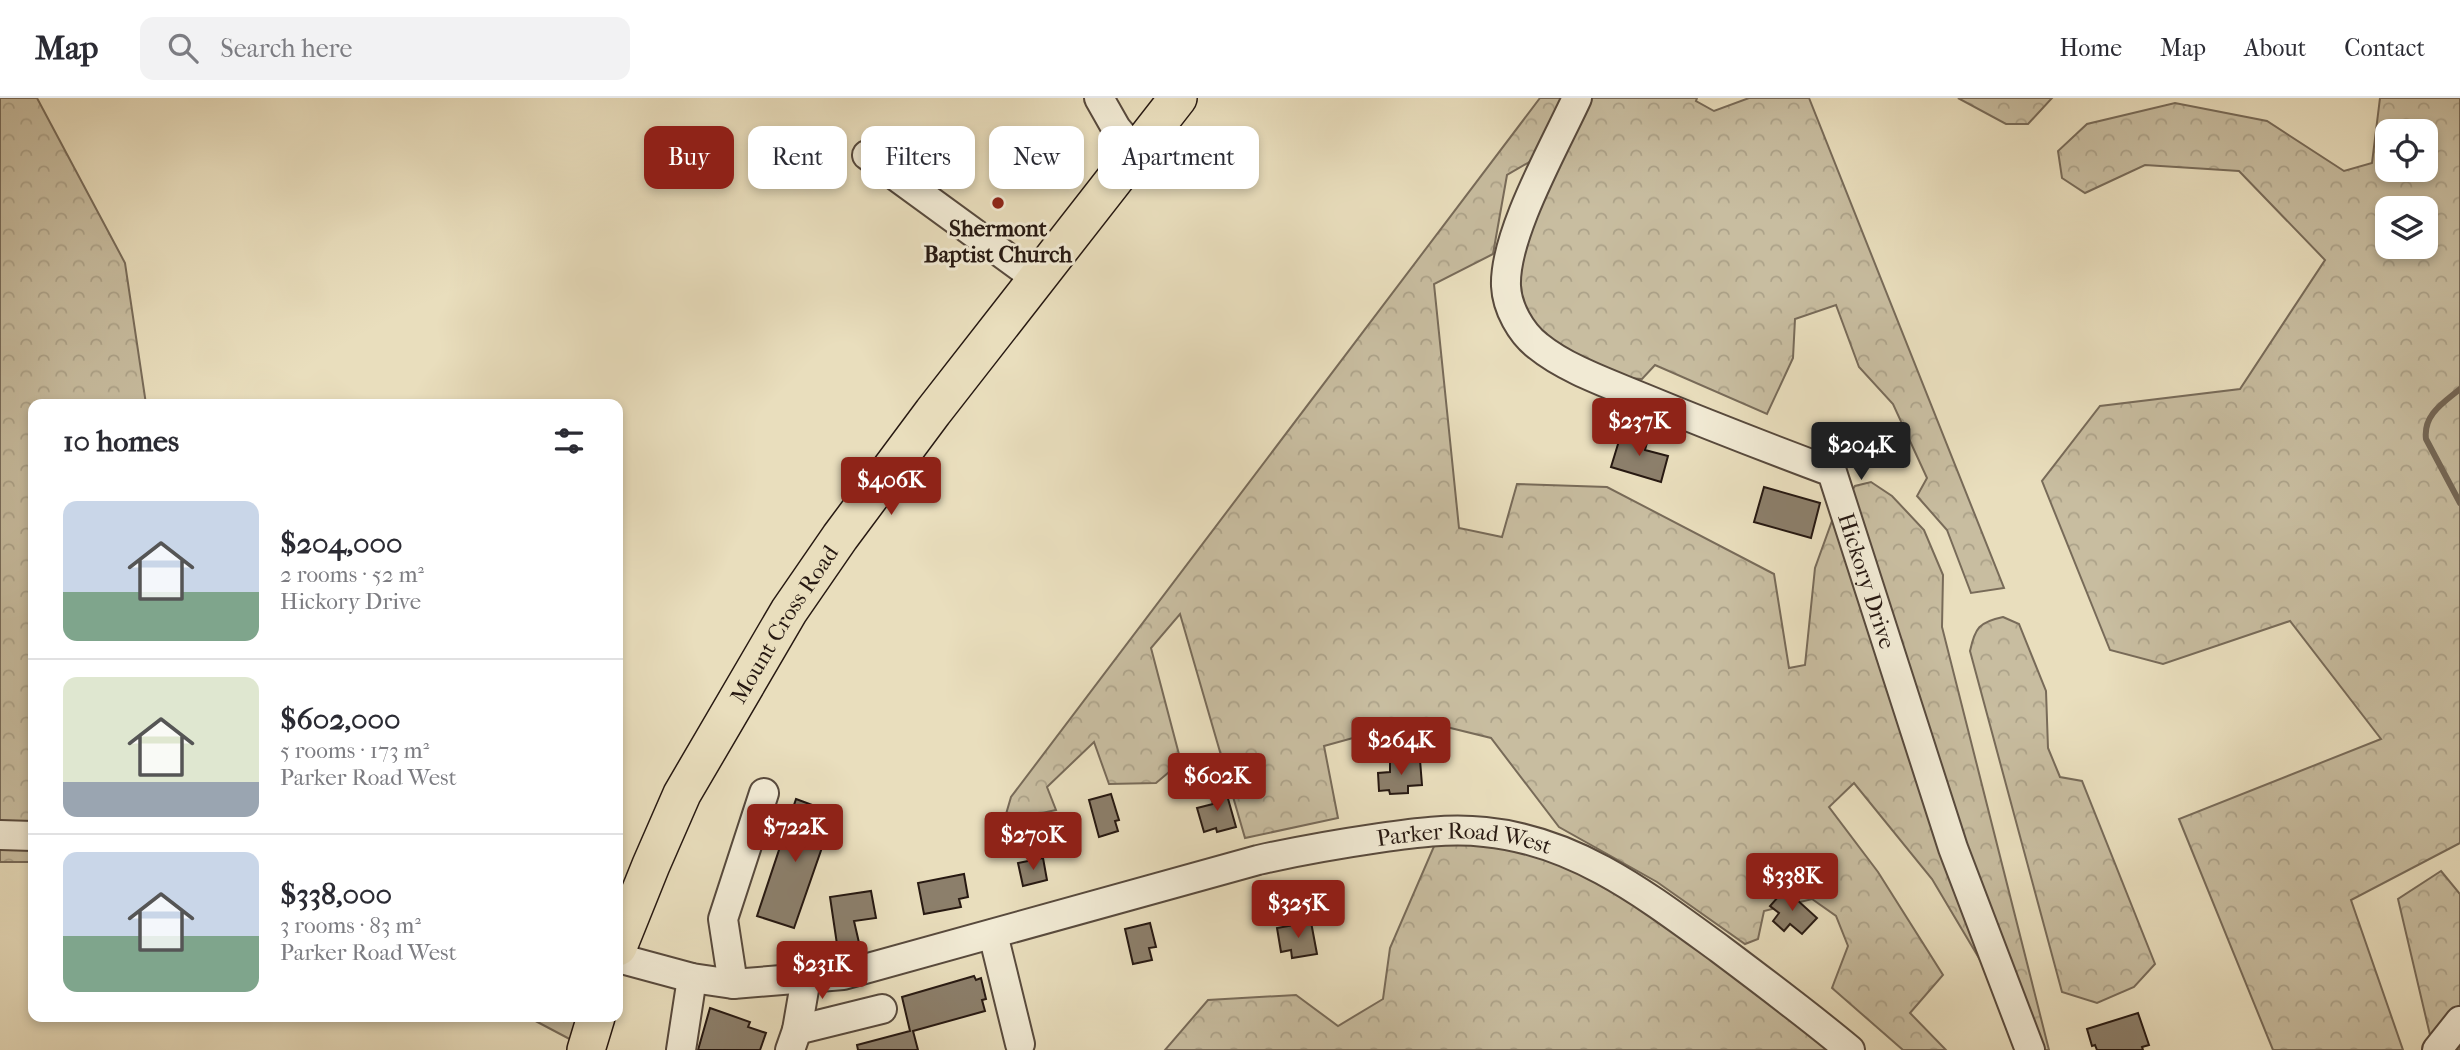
<!DOCTYPE html>
<html lang="en">
<head>
<meta charset="utf-8">
<style>
  body { margin:0; font-family:"IM FELL French Canon",serif; background:#f2f2f3; color:#2b2b33; height:100vh; display:flex; flex-direction:column; font-size:26px; white-space:nowrap }
  * { box-sizing:border-box; margin:0 }
  p { font-size:23px; color:#7c7c81 }
  .icon { flex:none; width:38px; height:38px; fill:none; stroke:currentColor; stroke-width:2; stroke-linecap:round; stroke-linejoin:round }
  .map { position:relative; flex:1; overflow:hidden }
  .drawer { position:absolute; left:28px; top:301px; width:595px; height:623px; display:flex; flex-direction:column; background:#fff; border-radius:14px; box-shadow:0 4px 10px #0003 }
  .drawer>* { flex:none }
  .banner { position:absolute; left:644px; top:28px; width:665px; height:63px; display:flex; gap:14px }
  .fabs { position:absolute; left:2375px; top:21px; display:grid; gap:14px }
  .fabs a { display:grid; place-items:center; width:63px; height:63px; border-radius:14px; background:#fff; box-shadow:0 4px 10px #0003; font-size:35px }
  .price { position:absolute; translate:-50% -60px; padding:0 16px; border-radius:7px; background:#8f2418; color:#fff; font-size:23px; line-height:46px; filter:drop-shadow(0 2px 4px #0008) }
  .price::after { content:''; position:absolute; left:50%; top:42px; width:21px; height:16px; margin-left:-10px; background:inherit; clip-path:polygon(0 0,100% 0,50% 100%) }
  .price.current { background:#222; color:#fff }
  ul { padding:0; list-style:none }
  li { display:flex; align-items:center; gap:21px; height:175px; padding:0 35px }
  li+li { border-top:2px solid #e1e1e2 }
  li span { display:grid; place-items:center; flex:none; width:196px; height:140px; border-radius:14px; color:#555 }
  li>.icon { margin-inline-start:auto }
  span .icon { width:84px; height:84px; fill:#fffc; stroke-width:1 }
  li b { font-size:30px }
  h2 { display:flex; justify-content:space-between; align-items:center; height:84px; padding:0 35px; font-size:30px }
  .chip { padding:0 24px; border-radius:14px; background:#fff; box-shadow:0 4px 10px #0003; font-size:24px; line-height:63px }
  .chip.current { background:#8f2418; color:#fff }
  header { display:flex; align-items:center; gap:42px; box-sizing:border-box; height:98px; padding:0 35px; background:#fff; border-bottom:2px solid #e1e1e2 }
  header strong { font-size:33px }
  nav { display:flex; gap:38px; margin-inline-start:auto; font-size:24px }
  .search { width:490px; height:63px; background:#f2f2f3; display:flex; align-items:center; gap:18px; box-sizing:border-box; padding:0 24px; border-radius:14px; color:#7c7c81; font-size:26px }
  .map>svg:first-child { display:block }
  .forest { fill:url(#forest-crowns); stroke:#786b59; stroke-width:2; fill-rule:evenodd }
  .lines { fill:none; stroke-linecap:round; stroke-linejoin:round }
  .stream { stroke:#746756; stroke-width:6 }
  .building { fill:#8c7f6b; stroke:#271912; stroke-width:2 }
  .minor-casing { stroke:#584a3d; stroke-width:32 }
  .major-casing { stroke:#271912; stroke-width:40 }
  .minor { stroke:#f1ead4; stroke-width:28 }
  .major { stroke:#e9debd; stroke-width:37 }
  .poi-dot { fill:#8f2418; stroke:#f1ead4; stroke-width:2.5 }
  .labels { text-anchor:middle; stroke-width:6; stroke-linejoin:round; paint-order:stroke }
  .poi-label { font-size:23px; font-weight:bold; fill:#271912; stroke:#f1ead4 }
  .street-label { font-size:23px; fill:#271912; stroke:#f1ead4 }
</style>
</head>
<body>
<header>
<strong>Map</strong>
<div class="search"><svg class="icon" aria-label="search" viewBox="0 0 24 24"><circle cx="10" cy="10" r="6"/><path d="M15 15l6 6"/></svg>Search here</div>
<nav><a>Home</a><a>Map</a><a>About</a><a>Contact</a></nav>
</header>
<div class="map">
<svg width="2460" height="952" viewBox="0 0 2460 952">
  <defs>
    <pattern id="forest-crowns" width="20" height="18" patternUnits="userSpaceOnUse" patternTransform="scale(1.75)"><rect width="20" height="18" fill="#c8bda0"/><path d="M2 6a3 3 0 1 1 6 0M12 15a3 3 0 1 1 6 0" fill="none" stroke="#aca289"/></pattern>
  </defs>
  <rect width="100%" height="100%" fill="#e9debd"/>
  <filter id="stains"><feTurbulence type="fractalNoise" baseFrequency=".00286" numOctaves="4"/><feColorMatrix values="0 0 0 0 .2 0 0 0 0 .09 0 0 0 0 .02 0 0 0 .5 -.17"/></filter>
  <radialGradient id="worn" r=".72"><stop offset=".6" stop-color="#630" stop-opacity="0"/><stop offset="1" stop-color="#630" stop-opacity=".3"/></radialGradient>
  <g class="forest">
    <path d="M0,0H37L125,165L146,306H33V764H0Z"/>
    <path d="M1540,0H1567L1538,59L1507,77L1493,156L1434,186L1459,430L1502,439L1517,386L1607,389L1774,476L1789,570L1805,567L1815,470L1832,423L1855,388L1871,384L1892,398L1924,432L1943,477L1942,529L2049,952H2017L1992,882L1932,781L1854,685L1829,709L1878,774L1943,877L1910,915L1946,952H1903L1832,890L1848,848L1836,818L1812,801L1764,813L1758,841L1745,846L1657,784L1559,729L1491,640L1418,622L1324,648L1338,720L1245,740L1180,516L1151,550L1181,664L1156,685L1109,686L1094,644L1047,689L1056,712L1004,723L1011,699Z"/>
    <path d="M1586,0H1697L1696,3L1714,13L1749,0H1809L2004,490L1971,495L1947,432L1917,398L1927,380L1893,306L1859,269L1836,207L1795,221L1793,260L1767,316L1655,267L1642,281L1613,279L1546,248L1517,207L1523,130Z"/>
    <path d="M1958,0H2052L2028,26H2006Z"/>
    <path d="M2380,0H2460V745L2351,802L2403,952H2273L2179,721L2381,641L2290,523L2163,566L2110,552L2042,383L2100,308L2240,291L2325,162L2239,73L2145,67L2085,95L2062,80L2058,53L2087,26L2175,5L2267,23L2344,73L2372,65ZM2387,33H2426V72H2387ZM2387,110H2426V149H2387Z"/>
    <path d="M2003,519L2019,526L2046,593L2048,650L2060,679L2082,683L2155,866L2134,889L2097,905L2062,894L1970,553C1975,530 1979,524 2003,519Z"/>
    <path d="M1435,746L1516,747L1570,765L1649,811L1840,952H1165L1208,902L1296,897L1338,928L1383,901L1390,850Z"/>
    <path d="M2441,773L2460,796V952H2436L2430,937L2398,801Z"/>
    <path d="M528,919H589L579,946Z"/>
  </g>
  <g class="lines">
    <path class="stream" d="M2460,291C2443,305 2423,317 2426,341L2460,405"/>
  </g>
  <g class="building">
    <path d="M1622,333L1648,341L1645,352L1668,358L1661,384L1611,369Z"/>
    <path d="M1764,389L1820,405L1811,440L1754,424Z"/>
    <path d="M1420,662L1422,687L1408,688V695L1390,696L1389,692L1379,693L1378,675L1390,674V663Z"/>
    <path d="M1225,690L1236,729L1217,734L1216,730L1204,734L1197,710L1213,706L1210,694Z"/>
    <path d="M1111,696L1119,722L1115,723L1118,733L1099,739L1089,702Z"/>
    <path d="M796,701L834,715L794,830L757,818Z"/>
    <path d="M1043,760L1047,782L1023,788L1018,765Z"/>
    <path d="M964,776L968,799L959,801L961,809L924,816L918,785Z"/>
    <path d="M1785,791L1817,820L1802,836L1790,826L1784,833L1773,823L1779,815L1770,808Z"/>
    <path d="M871,793L876,820L854,823L860,849L838,853L830,799Z"/>
    <path d="M1311,824L1317,856L1292,860L1291,852L1281,854L1277,830Z"/>
    <path d="M1150,825L1156,849L1149,850L1152,862L1133,866L1125,831Z"/>
    <path d="M974,878L976,882L981,880L986,901L982,902L985,913L913,933L918,952H858L857,947L910,933L902,899Z"/>
    <path d="M710,910L750,924L748,929L766,935L760,952H698Z"/>
    <path d="M2138,915L2149,947L2142,949L2143,952H2097L2095,947L2092,948L2087,931Z"/>
  </g>
  <g class="lines">
    <defs>
      <g id="minor">
        <path d="M1099,0L1116,30L1136,54"/>
        <path id="s1" d="M1577,0C1555,48 1504,137 1506,188C1507,210 1521,235 1538,248C1566,271 1610,286 1643,300C1706,326 1768,350 1832,374L1953,750L2030,952"/>
        <path d="M867,57L1037,181"/>
        <path d="M0,737L33,738"/>
        <path d="M993,836L1020,946"/>
        <path id="s2" d="M618,860L692,880L733,886L843,877L1258,762C1298,753 1338,746 1379,740C1414,735 1449,730 1485,734C1577,743 1647,798 1720,851C1764,884 1808,917 1850,952"/>
        <path d="M733,886L723,821L764,695"/>
        <path d="M797,932L882,911"/>
        <path d="M681,952L692,880"/>
        <path d="M790,952L797,932L806,880"/>
        <path d="M2437,952L2460,923"/>
      </g>
      <g id="major">
        <path id="s3" d="M618,849L651,767L682,696L789,513L840,439L933,314L1178,0"/>
        <path d="M586,952L596,919"/>
      </g>
    </defs>
    <use href="#minor" class="minor-casing"/>
    <use href="#major" class="major-casing"/>
    <use href="#minor" class="minor"/>
    <use href="#major" class="major"/>
  </g>
  <circle class="poi-dot" cx="998" cy="105" r="7"/>
  <g class="labels">
    <g class="poi-label">
      <text x="998" y="138">Shermont<tspan x="998" dy="26">Baptist Church</tspan></text>
    </g>
    <g class="street-label">
      <text dy="8" stroke="none"><textPath href="#s1" startOffset="707">Hickory Drive</textPath></text>
      <text dy="8" stroke="none"><textPath href="#s3" startOffset="364">Mount Cross Road</textPath></text>
      <text dy="8" stroke="none"><textPath href="#s2" startOffset="868">Parker Road West</textPath></text>
    </g>
  </g>
  <rect width="100%" height="100%" filter="url(#stains)"/>
  <rect width="100%" height="100%" fill="url(#worn)"/>
</svg>
<div class="fabs">
<a><svg class="icon" aria-label="locate" viewBox="0 0 24 24"><circle cx="12" cy="12" r="6"/><path d="M12 2v4M12 18v4M2 12h4M18 12h4"/></svg></a>
<a><svg class="icon" aria-label="layers" viewBox="0 0 24 24"><path d="M12 4l9 5-9 5-9-5zM3 14l9 5 9-5"/></svg></a>
</div>
<b class="price" style="left:1639px;top:360px">$237K</b>
<b class="price current" style="left:1861px;top:384px">$204K</b>
<b class="price" style="left:891px;top:419px">$406K</b>
<b class="price" style="left:1401px;top:679px">$264K</b>
<b class="price" style="left:1217px;top:715px">$602K</b>
<b class="price" style="left:795px;top:766px">$722K</b>
<b class="price" style="left:1033px;top:774px">$270K</b>
<b class="price" style="left:1792px;top:815px">$338K</b>
<b class="price" style="left:1298px;top:842px">$325K</b>
<b class="price" style="left:822px;top:903px">$231K</b>
<div class="banner">
<a class="chip current">Buy</a>
<a class="chip">Rent</a>
<a class="chip">Filters</a>
<a class="chip">New</a>
<a class="chip">Apartment</a>
</div>
<section class="drawer">
<h2>10 homes<svg class="icon" aria-label="filters" viewBox="0 0 24 24"><path d="M4 7h16M4 17h16"/><circle cx="9" cy="7" r="2"/><circle cx="15" cy="17" r="2"/></svg></h2>
<ul>
<li><span style="background:linear-gradient(#c9d6e8 65%,#7fa58c 0)"><svg class="icon" aria-label="home" viewBox="0 0 24 24"><path d="M3 11l9-7 9 7M6 9v11h12V9"/></svg></span><div><b>$204,000</b><p>2 rooms · 52 m²</p><p>Hickory Drive</p></div></li>
<li><span style="background:linear-gradient(#dfe7d0 75%,#9aa5b1 0)"><svg class="icon" aria-label="home" viewBox="0 0 24 24"><path d="M3 11l9-7 9 7M6 9v11h12V9"/></svg></span><div><b>$602,000</b><p>5 rooms · 173 m²</p><p>Parker Road West</p></div></li>
<li><span style="background:linear-gradient(#c9d6e8 60%,#7fa58c 0)"><svg class="icon" aria-label="home" viewBox="0 0 24 24"><path d="M3 11l9-7 9 7M6 9v11h12V9"/></svg></span><div><b>$338,000</b><p>3 rooms · 83 m²</p><p>Parker Road West</p></div></li>
</ul>
</section>
</div>
</body>
</html>
